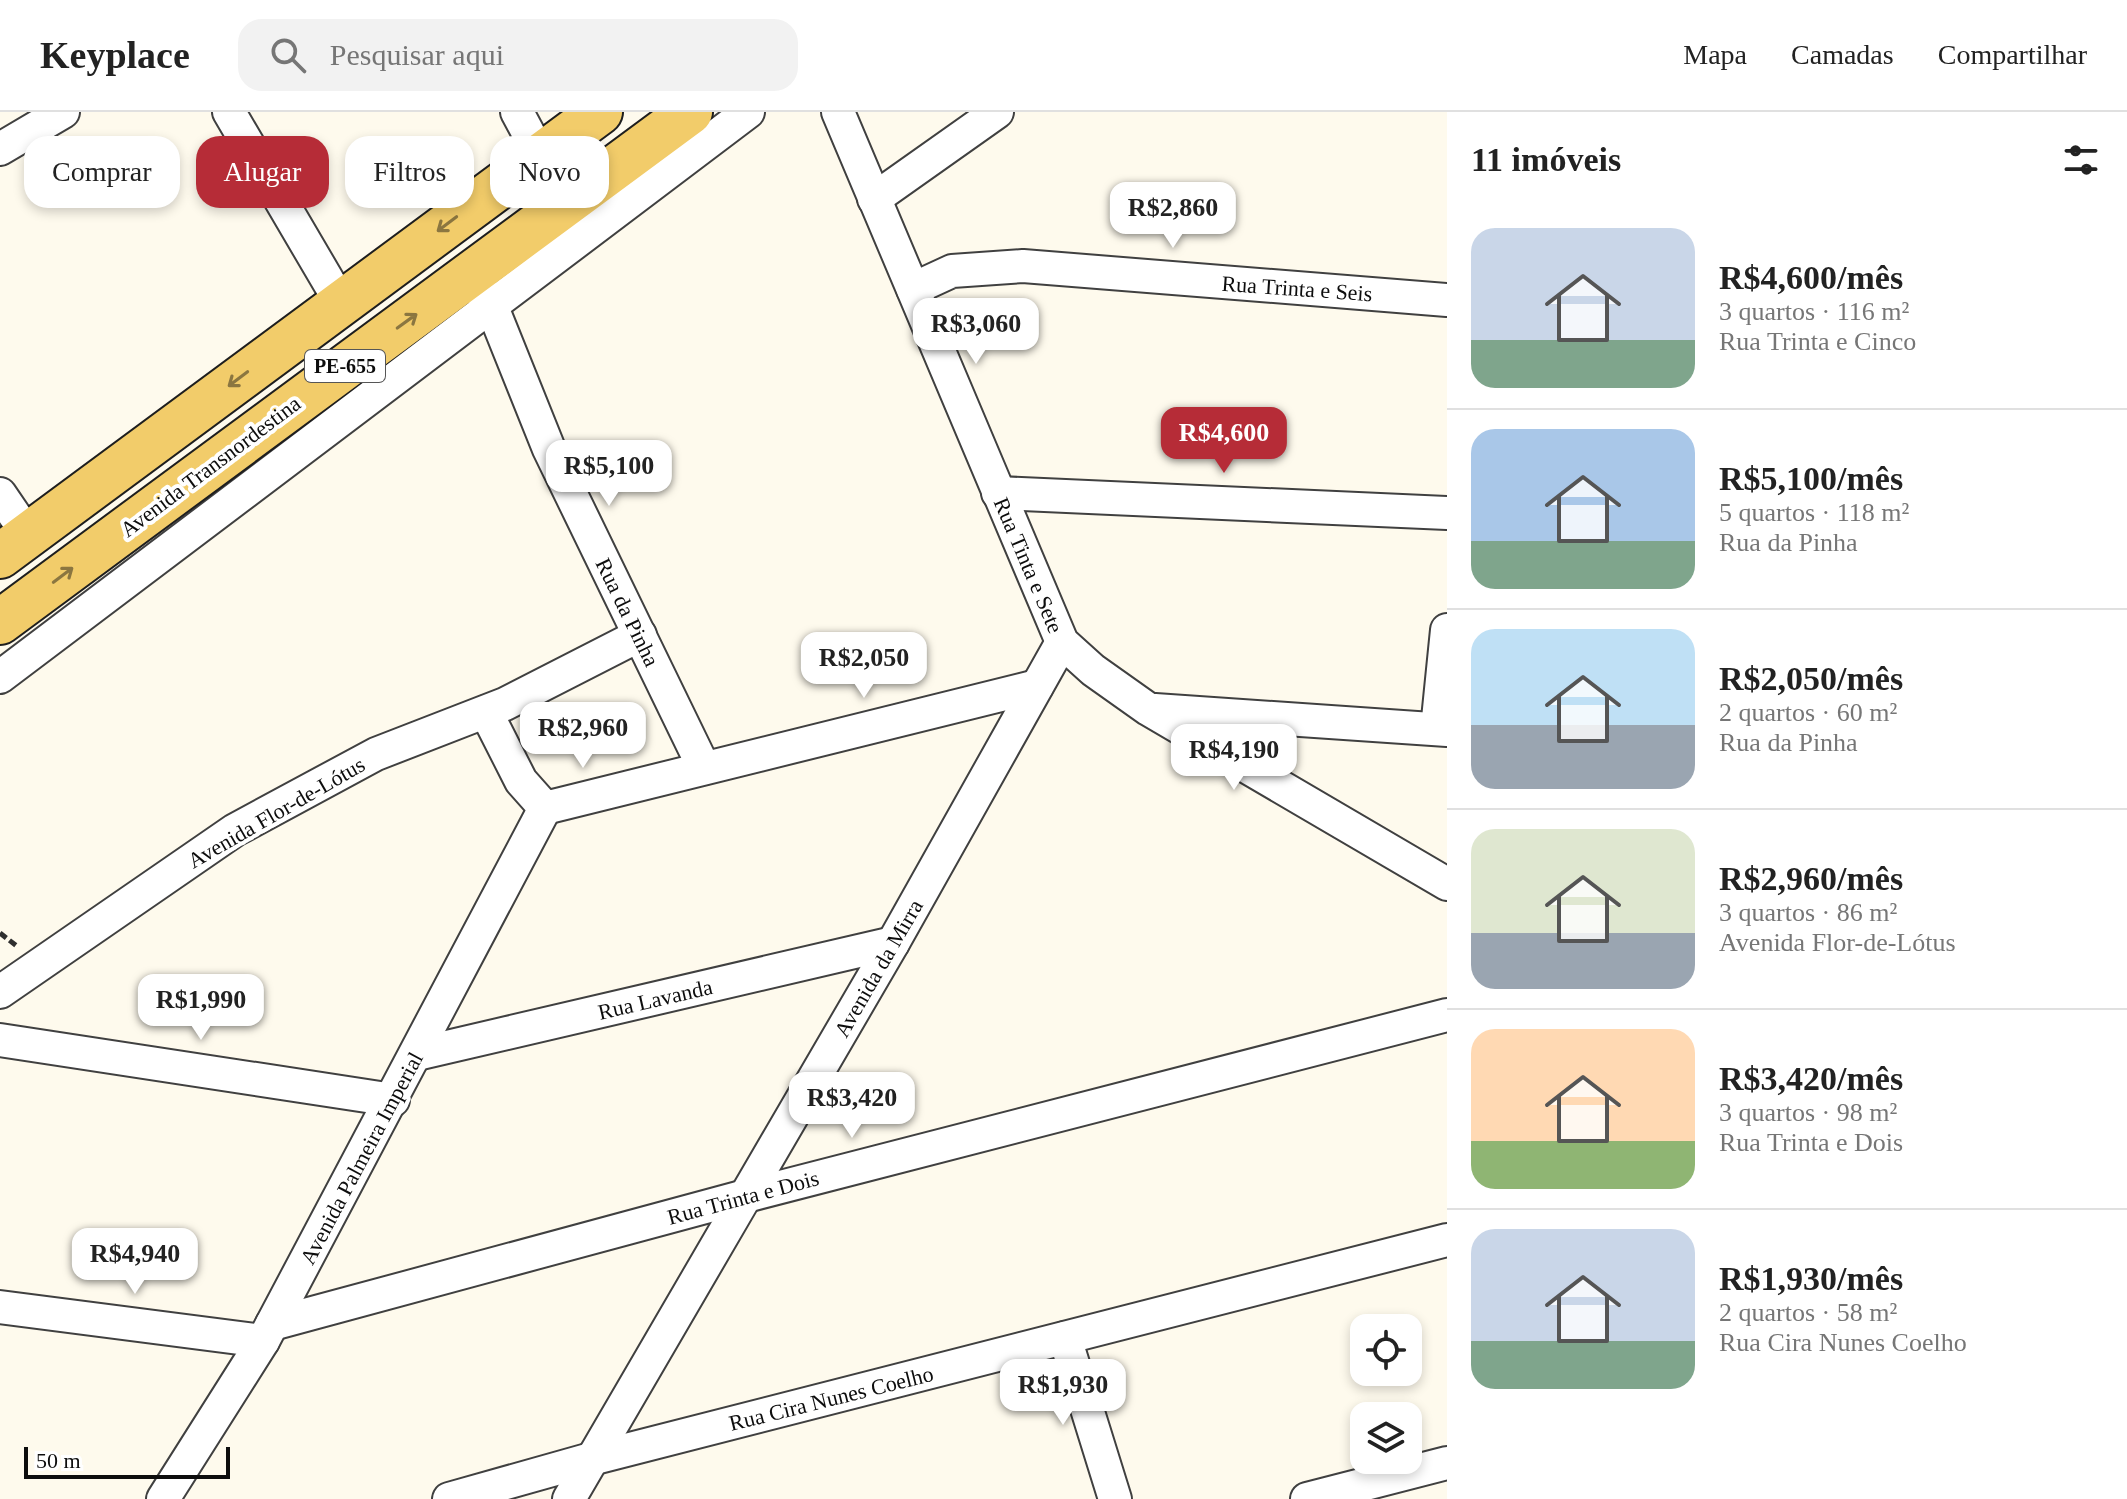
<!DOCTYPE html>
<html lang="pt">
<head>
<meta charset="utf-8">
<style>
  body { margin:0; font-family:"Times New Roman",serif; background:#f2f2f2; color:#222; height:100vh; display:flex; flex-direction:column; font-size:30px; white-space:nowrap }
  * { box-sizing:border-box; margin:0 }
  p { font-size:26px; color:#767676 }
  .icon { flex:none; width:44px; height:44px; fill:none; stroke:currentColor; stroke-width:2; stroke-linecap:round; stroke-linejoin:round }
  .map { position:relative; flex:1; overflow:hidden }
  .panel { display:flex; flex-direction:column; background:#fff; width:680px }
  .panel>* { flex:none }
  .banner { position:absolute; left:24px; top:24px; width:760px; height:72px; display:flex; gap:16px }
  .tools { position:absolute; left:1350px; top:1202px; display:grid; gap:16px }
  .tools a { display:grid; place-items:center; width:72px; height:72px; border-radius:16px; background:#fff; box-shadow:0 4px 12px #0003; font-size:40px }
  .scale { position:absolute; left:24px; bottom:20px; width:206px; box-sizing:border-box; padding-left:8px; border:4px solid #0d0d0d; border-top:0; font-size:22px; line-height:28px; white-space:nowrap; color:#0d0d0d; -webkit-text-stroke:6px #fff; paint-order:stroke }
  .price { position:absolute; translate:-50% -68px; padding:0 18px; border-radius:16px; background:#fff; color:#222; font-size:26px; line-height:52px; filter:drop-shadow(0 2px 4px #0008) }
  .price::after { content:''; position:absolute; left:50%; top:48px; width:24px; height:18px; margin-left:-12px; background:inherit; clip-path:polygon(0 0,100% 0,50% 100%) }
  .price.selected { background:#b62c37; color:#fff }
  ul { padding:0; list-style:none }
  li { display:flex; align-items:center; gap:24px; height:200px; padding:0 24px }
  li+li { border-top:2px solid #e0e0e0 }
  li span { display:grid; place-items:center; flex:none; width:224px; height:160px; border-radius:24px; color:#555 }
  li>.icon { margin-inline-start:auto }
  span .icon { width:96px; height:96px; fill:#fffc; stroke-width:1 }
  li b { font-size:34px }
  h2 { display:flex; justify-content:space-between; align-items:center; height:96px; padding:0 24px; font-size:34px }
  .tag { padding:0 28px; border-radius:24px; background:#fff; box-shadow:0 4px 12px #0003; font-size:28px; line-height:72px }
  .tag.selected { background:#b62c37; color:#fff }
  header { display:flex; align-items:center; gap:48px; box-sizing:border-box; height:112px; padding:0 40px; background:#fff; border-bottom:2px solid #e0e0e0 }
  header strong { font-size:38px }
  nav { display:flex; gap:44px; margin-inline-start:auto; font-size:28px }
  .search { width:560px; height:72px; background:#f2f2f2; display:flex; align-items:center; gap:20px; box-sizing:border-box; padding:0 28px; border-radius:24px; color:#767676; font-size:30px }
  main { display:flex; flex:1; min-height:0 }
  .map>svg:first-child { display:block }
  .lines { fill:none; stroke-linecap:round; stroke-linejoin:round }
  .minor-casing { stroke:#404040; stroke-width:36 }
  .primary-casing { stroke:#1e1e1e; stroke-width:48 }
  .path { stroke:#2f2f2f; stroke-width:5; stroke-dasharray:8 4; stroke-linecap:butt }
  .minor { stroke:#fff; stroke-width:32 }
  .primary { stroke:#f2cc6a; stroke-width:44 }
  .oneway { stroke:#8b7640 }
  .labels { text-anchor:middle; stroke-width:8; stroke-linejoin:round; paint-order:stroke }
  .shield { fill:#fff; stroke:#565656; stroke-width:2 }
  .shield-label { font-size:20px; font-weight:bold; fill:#0d0d0d }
  .street-label { font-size:22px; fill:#0d0d0d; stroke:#fff }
</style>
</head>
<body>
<header>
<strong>Keyplace</strong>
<div class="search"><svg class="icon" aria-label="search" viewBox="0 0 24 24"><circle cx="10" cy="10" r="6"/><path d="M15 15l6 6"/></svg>Pesquisar aqui</div>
<nav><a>Mapa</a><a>Camadas</a><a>Compartilhar</a></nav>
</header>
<main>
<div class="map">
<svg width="1447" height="1387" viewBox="0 0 1447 1387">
  <rect width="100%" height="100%" fill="#fefaed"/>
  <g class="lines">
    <defs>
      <g id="minor">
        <path d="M229,0L341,191"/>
        <path d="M517,0L540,43"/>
        <path d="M838,0L1062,530L1093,558L1148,597L1447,772"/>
        <path d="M0,37L63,0"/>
        <path d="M874,87L997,0"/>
        <path d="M913,177L952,159L1023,154L1447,188"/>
        <path d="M480,178L492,195L549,337L704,656"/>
        <path d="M998,381L1447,401"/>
        <path d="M0,382L28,423"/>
        <path d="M0,565L748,0"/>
        <path d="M1155,598L1447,618"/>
        <path d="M486,600L521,669L545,696L1037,574"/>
        <path d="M1437,617L1447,518"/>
        <path d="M0,880L235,718L376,642L505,592L640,523"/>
        <path d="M0,928L393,988"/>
        <path d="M417,942L893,831"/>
        <path d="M0,1195L263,1229"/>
        <path d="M272,1212L742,1085L1447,903"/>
        <path d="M1065,1226L1115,1387"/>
        <path d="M163,1387L263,1229L545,696"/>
        <path d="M449,1387L591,1347L1447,1128"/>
        <path d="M569,1387L893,831L1062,530"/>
        <path d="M1307,1387L1447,1351"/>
      </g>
      <g id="primary">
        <path d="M0,444L600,0"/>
        <path d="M0,510L690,0"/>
      </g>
    </defs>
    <use href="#minor" class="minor-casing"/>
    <use href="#primary" class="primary-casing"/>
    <path class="path" d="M0,821L18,835"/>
    <use href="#minor" class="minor"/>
    <use href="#primary" class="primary"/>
  </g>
  <defs><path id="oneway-shaft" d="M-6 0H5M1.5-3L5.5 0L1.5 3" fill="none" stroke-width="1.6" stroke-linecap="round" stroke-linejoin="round" transform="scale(2)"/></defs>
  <g class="oneway">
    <use href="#oneway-shaft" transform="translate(447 112) rotate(143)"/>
    <use href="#oneway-shaft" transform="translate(407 209) rotate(-36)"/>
    <use href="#oneway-shaft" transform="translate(238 267) rotate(143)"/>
    <use href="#oneway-shaft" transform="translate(63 463) rotate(-37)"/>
  </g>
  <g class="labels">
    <rect class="shield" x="305" y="238" width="80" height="32" rx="6"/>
    <g class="shield-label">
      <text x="345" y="261">PE-655</text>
    </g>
    <g class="street-label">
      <text transform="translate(1297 176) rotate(4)" y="8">Rua Trinta e Seis</text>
      <text transform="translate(210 354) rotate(-37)" y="8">Avenida Transnordestina</text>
      <text transform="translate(1029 453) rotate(67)" y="8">Rua Tinta e Sete</text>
      <text transform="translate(628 500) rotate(64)" y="8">Rua da Pinha</text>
      <text transform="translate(276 700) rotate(-30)" y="8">Avenida Flor-de-Lótus</text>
      <text transform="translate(878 856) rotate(-60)" y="8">Avenida da Mirra</text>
      <text transform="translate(655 887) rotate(-13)" y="8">Rua Lavanda</text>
      <text transform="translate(361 1046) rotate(-62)" y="8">Avenida Palmeira Imperial</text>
      <text transform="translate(743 1085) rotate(-15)" y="8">Rua Trinta e Dois</text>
      <text transform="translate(831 1286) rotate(-14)" y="8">Rua Cira Nunes Coelho</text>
    </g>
  </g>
</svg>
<div class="tools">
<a><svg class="icon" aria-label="locate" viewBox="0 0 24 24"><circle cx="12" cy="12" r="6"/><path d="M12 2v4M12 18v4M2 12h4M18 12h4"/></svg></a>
<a><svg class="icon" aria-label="layers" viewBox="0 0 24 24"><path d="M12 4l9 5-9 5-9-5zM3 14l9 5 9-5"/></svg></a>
</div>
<div class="scale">50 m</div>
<b class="price" style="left:1173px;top:138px">R$2,860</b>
<b class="price" style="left:976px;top:254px">R$3,060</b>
<b class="price selected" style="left:1224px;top:363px">R$4,600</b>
<b class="price" style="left:609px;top:396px">R$5,100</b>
<b class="price" style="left:864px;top:588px">R$2,050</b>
<b class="price" style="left:583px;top:658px">R$2,960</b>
<b class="price" style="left:1234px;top:680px">R$4,190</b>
<b class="price" style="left:201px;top:930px">R$1,990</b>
<b class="price" style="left:852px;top:1028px">R$3,420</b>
<b class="price" style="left:135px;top:1184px">R$4,940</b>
<b class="price" style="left:1063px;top:1315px">R$1,930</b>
<div class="banner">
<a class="tag">Comprar</a>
<a class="tag selected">Alugar</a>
<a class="tag">Filtros</a>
<a class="tag">Novo</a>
</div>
</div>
<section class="panel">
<h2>11 imóveis<svg class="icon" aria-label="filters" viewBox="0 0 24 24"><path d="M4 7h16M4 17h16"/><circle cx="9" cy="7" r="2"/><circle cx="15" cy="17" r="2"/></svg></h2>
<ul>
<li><span style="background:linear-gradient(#c9d6e8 70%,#7fa58c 0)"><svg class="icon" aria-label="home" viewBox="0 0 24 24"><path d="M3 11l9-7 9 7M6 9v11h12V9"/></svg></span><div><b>R$4,600/mês</b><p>3 quartos · 116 m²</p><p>Rua Trinta e Cinco</p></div></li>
<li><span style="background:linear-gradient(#a9c7e8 70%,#7fa58c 0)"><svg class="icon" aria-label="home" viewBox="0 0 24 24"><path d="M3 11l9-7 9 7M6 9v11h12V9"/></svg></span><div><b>R$5,100/mês</b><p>5 quartos · 118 m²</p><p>Rua da Pinha</p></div></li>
<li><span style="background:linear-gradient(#bfe0f5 60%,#9aa5b1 0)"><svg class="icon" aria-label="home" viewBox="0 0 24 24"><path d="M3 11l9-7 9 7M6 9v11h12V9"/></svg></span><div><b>R$2,050/mês</b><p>2 quartos · 60 m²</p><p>Rua da Pinha</p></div></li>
<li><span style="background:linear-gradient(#dfe7d0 65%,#9aa5b1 0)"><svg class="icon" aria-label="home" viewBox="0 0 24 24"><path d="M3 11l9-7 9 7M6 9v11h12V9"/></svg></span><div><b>R$2,960/mês</b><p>3 quartos · 86 m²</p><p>Avenida Flor-de-Lótus</p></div></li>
<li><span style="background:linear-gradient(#ffd9b3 70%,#8fb573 0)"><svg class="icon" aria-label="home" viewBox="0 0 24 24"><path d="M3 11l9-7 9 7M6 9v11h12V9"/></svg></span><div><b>R$3,420/mês</b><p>3 quartos · 98 m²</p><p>Rua Trinta e Dois</p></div></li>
<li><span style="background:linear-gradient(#c9d6e8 70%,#7fa58c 0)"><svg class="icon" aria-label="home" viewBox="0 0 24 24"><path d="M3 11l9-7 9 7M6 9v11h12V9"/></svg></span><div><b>R$1,930/mês</b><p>2 quartos · 58 m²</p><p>Rua Cira Nunes Coelho</p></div></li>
</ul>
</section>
</main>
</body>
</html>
